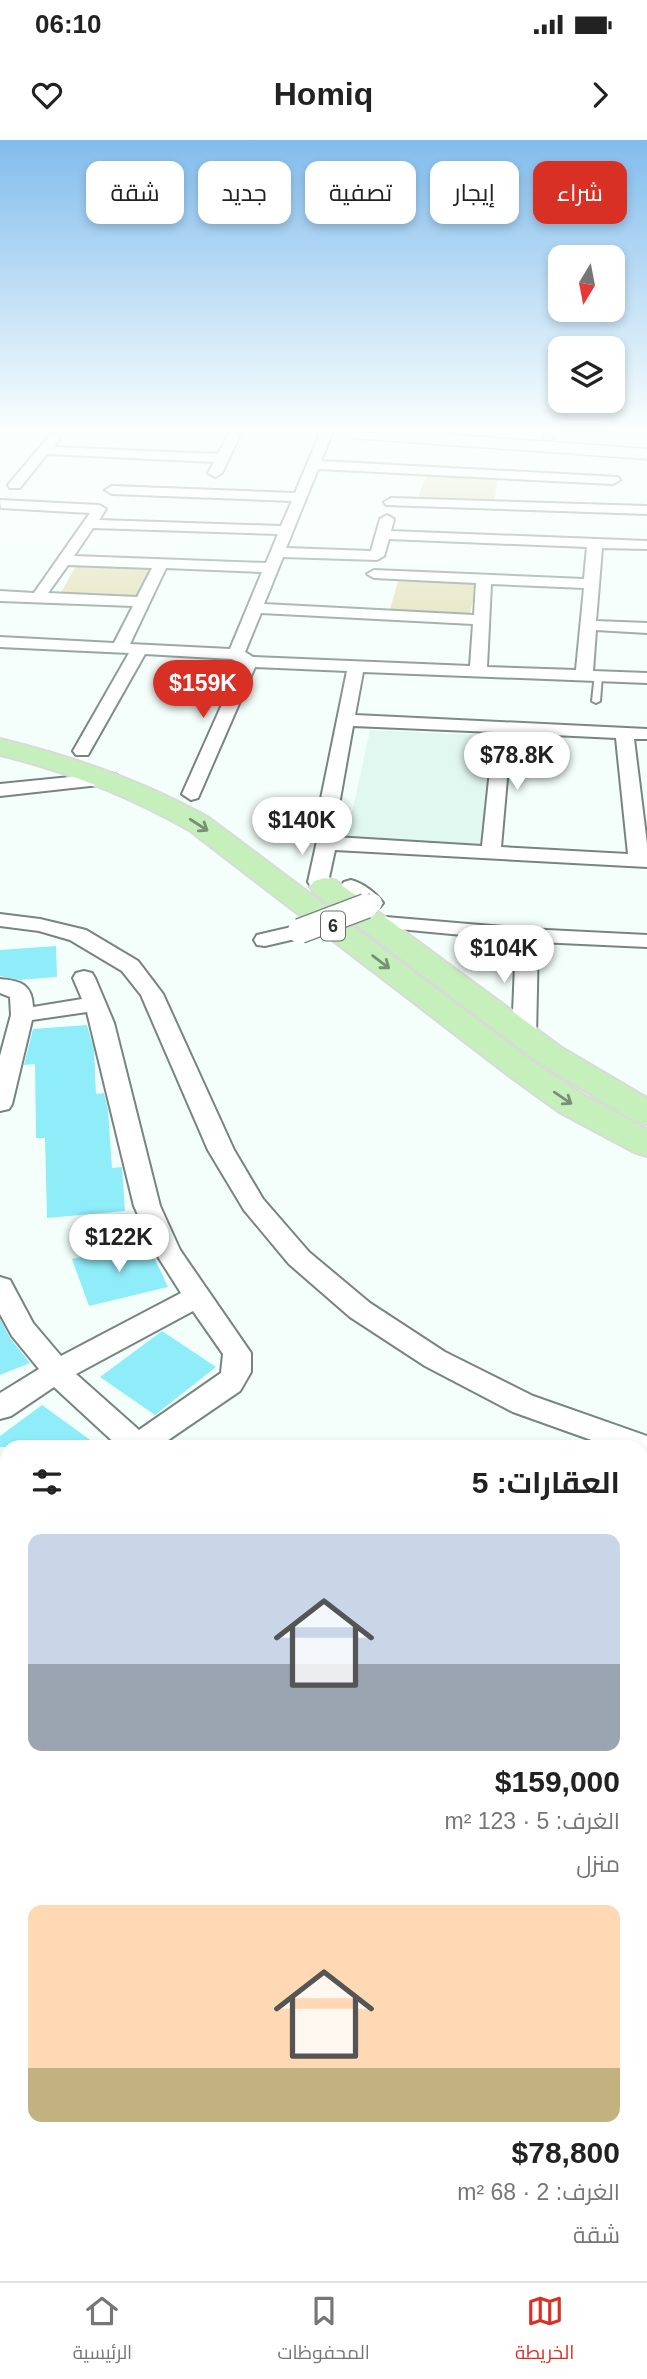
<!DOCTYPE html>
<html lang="ar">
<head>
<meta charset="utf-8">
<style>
  body { margin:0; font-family:Arial,Cairo,sans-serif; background:#f2f2f2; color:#222; direction:rtl; height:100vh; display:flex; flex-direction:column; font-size:26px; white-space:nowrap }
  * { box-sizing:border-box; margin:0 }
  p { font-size:23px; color:#767676 }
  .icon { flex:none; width:38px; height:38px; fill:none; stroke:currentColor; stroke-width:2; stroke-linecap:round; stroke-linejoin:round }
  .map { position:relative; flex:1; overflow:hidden; direction:ltr }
  .drawer { position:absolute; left:0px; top:1300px; width:648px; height:842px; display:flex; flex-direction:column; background:#fff; border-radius:21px 21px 0 0; box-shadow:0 4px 10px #0003; direction:rtl }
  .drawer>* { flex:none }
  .top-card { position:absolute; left:21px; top:21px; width:606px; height:63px; direction:rtl; display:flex; gap:14px }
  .needle { width:46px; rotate:190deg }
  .fabs { position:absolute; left:548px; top:105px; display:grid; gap:14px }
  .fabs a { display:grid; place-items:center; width:77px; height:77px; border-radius:14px; background:#fff; box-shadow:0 4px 10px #0003; font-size:35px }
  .price { position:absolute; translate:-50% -60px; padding:0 16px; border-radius:24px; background:#fff; color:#222; font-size:23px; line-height:46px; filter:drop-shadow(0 2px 4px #0008) }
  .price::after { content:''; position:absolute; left:50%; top:42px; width:21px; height:16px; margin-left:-10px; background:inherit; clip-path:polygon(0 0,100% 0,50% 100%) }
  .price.active { background:#d93025; color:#fff }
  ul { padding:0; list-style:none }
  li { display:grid; align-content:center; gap:14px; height:371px; padding:0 28px }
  li span { display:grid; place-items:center; height:217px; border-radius:14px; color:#555 }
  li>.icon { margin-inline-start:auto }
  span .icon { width:126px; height:126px; fill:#fffc; stroke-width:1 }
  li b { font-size:30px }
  h2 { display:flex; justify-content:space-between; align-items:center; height:84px; padding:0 28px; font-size:30px }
  .chip { padding:0 24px; border-radius:14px; background:#fff; box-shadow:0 4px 10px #0003; font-size:24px; line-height:63px }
  .chip.active { background:#d93025; color:#fff }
  .status { display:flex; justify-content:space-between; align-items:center; height:49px; padding:0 35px; background:#fff; direction:ltr }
  .status svg { height:19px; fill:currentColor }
  header { display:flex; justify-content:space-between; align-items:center; height:91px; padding:0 28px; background:#fff; font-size:32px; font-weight:700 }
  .menu { display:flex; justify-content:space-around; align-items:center; height:98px; border-top:2px solid #e0e0e0; background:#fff; font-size:19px; color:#767676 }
  .menu a { display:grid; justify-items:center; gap:4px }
  .menu .active { color:#d93025 }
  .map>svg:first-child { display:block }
  .built { fill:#e1f8f0 }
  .green { fill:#dddba9 }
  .building { fill:#8fedfa }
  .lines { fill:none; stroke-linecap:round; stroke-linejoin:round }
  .lane-casing { stroke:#788480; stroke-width:4 }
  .street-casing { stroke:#788480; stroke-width:4 }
  .secondary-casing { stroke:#788480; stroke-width:3 }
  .primary-casing { stroke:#d9dad9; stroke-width:4 }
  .lane { fill:#fff; fill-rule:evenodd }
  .street { fill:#fff; fill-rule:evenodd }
  .secondary { fill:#fff; fill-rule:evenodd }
  .primary { fill:#c5efbb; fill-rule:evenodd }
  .street-bridge-far1-casing { stroke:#788480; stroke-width:21; stroke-linecap:butt }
  .street-bridge-casing { stroke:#788480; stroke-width:27; stroke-linecap:butt }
  .street-bridge-far1 { stroke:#fff; stroke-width:18 }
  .street-bridge { stroke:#fff; stroke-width:24 }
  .oneway { stroke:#789074 }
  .labels { text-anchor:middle; stroke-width:7; stroke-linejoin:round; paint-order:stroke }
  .shield { fill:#fff; stroke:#6b6e6d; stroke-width:2 }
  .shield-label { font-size:18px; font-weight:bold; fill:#2b302e }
</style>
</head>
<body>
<div class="status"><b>06:10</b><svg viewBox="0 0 49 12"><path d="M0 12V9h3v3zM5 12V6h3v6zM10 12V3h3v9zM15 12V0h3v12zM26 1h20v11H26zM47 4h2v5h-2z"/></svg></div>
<header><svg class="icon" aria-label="forward" viewBox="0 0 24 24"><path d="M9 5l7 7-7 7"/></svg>Homiq<svg class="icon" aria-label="heart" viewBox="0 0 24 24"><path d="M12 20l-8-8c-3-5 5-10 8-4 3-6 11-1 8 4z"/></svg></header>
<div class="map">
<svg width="647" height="2141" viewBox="0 0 647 2141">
  <rect width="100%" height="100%" fill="#f4fffb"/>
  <path class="built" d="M370,590L497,596L487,708L346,700Z"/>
  <g class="green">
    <path d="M426,335L497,339L495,360L418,358Z"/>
    <path d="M77,424L154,427L139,459L59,456Z"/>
    <path d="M399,438L477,442L470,474L390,469Z"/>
  </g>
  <g class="building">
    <path d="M56,806L57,837L19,840L0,836V810Z"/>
    <path d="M87,885L94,910L96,954L104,953L108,970L112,1028L122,1027L125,1071L47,1078L45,998H36L35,924L24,925L33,889Z"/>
    <path d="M147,1102L168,1147L89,1166L72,1119Z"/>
    <path d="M0,1179L10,1198L30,1223L0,1235Z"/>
    <path d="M162,1191L216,1227L155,1275L100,1237Z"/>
    <path d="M42,1265L100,1307H0V1296Z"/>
  </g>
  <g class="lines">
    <defs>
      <path id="lane" d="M595,534L602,536L600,561L596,563L592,561Z"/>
      <g id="street">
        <path d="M229,293H241L222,333L215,337L208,333L214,322L47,314L20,348H10L8,345L50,295L54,294L60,298L54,307L218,314Z"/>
        <path d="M320,293H332L321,321L618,337L620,340L613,344L318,329L286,408L371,411L380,379L387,375L394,379L391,391L647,401V409L602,408L596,481L647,483V493L596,490L593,531L647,533V543L363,532L355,575L647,589V599H634L647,704V727L335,710L328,742L325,746H311L308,742L317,701L314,693L347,531L255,527L198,658L191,660L182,654L240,524L232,519L145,514L88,615H76L73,611L129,513L0,507V497L114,503L133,466L0,461V451L34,453L90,373L1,368L0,360L99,365L106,369L99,380L281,386L292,361L112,354L105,350L112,346L295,353ZM93,388L278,394L266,423L74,416ZM389,399L587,407L584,439L374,430L367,434L374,438L476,443L474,475L264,464L283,417L377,420L384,416ZM68,425L152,428L137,457L48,453ZM166,428L262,432L230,509L130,504ZM491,444L584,448L576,530L487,527ZM261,473L473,484L470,526L253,517L245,512ZM353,586L494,592L482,706L335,697L334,693ZM511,593L616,598L628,714L501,707Z"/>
        <path d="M543,293H555L552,300H544Z"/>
        <path d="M391,358L647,366V374L386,365L384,362Z"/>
        <path d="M110,633L117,635L119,639L117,643L0,656V644Z"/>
        <path d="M351,740C363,743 376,753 383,763L380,767C365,771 350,758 341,746L344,742Z"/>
        <path d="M0,774L40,779L86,790L138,821L163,854L234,1010L263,1059L309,1112L370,1163L445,1212L533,1256L647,1296V1320L640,1318V1307H611L513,1272L425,1226L350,1177L289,1124L244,1070L208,1010L141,855L122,831L70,800L39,791L0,786Z"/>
        <path d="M374,776L527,789L647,795V807L538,802L536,897L532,902H516L512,897L516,800L367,786L363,782L367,778Z"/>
        <path d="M300,785L308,786L311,791L308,796L265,806L257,805L254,800L257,795Z"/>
        <path d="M84,831L92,833L95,838L114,883L160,1066L180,1110L251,1213V1232L240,1251L158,1307H119L54,1247L11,1276L0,1279V1253L39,1229L12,1196L0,1174V1137L10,1140L33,1183L61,1216L181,1153L155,1112L134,1066L87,872L32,880L12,964L9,969L0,971V916L11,875L10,857L0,853V839C21,841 32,844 33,867L82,859L73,838L76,833ZM193,1171L223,1214L221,1233L139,1290L76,1234Z"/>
        <path d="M7,1381V1410L0,1412V1384Z"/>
        <path d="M0,1566L7,1569V1605L0,1602Z"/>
        <path d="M647,1793V1939L645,1940L640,1938V1795Z"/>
        <path d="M647,1940V1982L640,1985V1943Z"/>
        <path d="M135,2135H184L187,2141H138Z"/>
        <path d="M308,2135H355L352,2141H305Z"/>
        <path d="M440,2135H486L488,2141H442Z"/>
      </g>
      <path id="secondary" d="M344,293H430L647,309V319L352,298Z"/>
      <g id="primary">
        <path d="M0,599C74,617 143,641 209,678L536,924L585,956L647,989V1016L634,1012L559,972L512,938L189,690C129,656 67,631 0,615Z"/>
        <path d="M325,738L336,741L562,908L647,958V984L634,981L538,922L314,753L310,747L314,741Z"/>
      </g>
    </defs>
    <use href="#lane" class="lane-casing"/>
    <use href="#street" class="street-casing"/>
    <use href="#secondary" class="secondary-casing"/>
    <use href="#primary" class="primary-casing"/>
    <use href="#lane" class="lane"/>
    <use href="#street" class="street"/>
    <use href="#secondary" class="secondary"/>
    <use href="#primary" class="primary"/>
    <defs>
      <path id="street-bridge-far1" d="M362,767L373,763"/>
      <path id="street-bridge" d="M300,791L366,766"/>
    </defs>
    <use href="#street-bridge-far1" class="street-bridge-far1-casing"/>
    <use href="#street-bridge" class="street-bridge-casing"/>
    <use href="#street-bridge-far1" class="street-bridge-far1"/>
    <use href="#street-bridge" class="street-bridge"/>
  </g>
  <defs><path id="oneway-shaft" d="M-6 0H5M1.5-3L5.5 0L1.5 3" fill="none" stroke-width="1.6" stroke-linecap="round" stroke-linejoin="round" transform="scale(1.75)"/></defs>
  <g class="oneway">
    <use href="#oneway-shaft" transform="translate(199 685) rotate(33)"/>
    <use href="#oneway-shaft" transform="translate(381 822) rotate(37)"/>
    <use href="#oneway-shaft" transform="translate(563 958) rotate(34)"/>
  </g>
  <linearGradient id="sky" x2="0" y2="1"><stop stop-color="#82bced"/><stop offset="0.49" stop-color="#fafffd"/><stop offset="1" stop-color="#fafffd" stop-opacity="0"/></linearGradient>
  <rect width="647" height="593" fill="url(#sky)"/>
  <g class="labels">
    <rect class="shield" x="321" y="771.5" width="24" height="29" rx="5"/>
    <g class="shield-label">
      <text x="333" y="792">6</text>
    </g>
  </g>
</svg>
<div class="fabs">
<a><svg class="needle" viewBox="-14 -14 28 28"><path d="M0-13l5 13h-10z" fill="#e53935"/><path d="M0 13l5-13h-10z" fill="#767676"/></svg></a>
<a><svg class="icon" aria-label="layers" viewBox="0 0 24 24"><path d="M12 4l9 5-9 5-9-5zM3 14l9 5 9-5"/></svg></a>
</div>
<b class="price active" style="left:203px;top:580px">$159K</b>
<b class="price" style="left:517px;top:652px">$78.8K</b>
<b class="price" style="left:302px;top:717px">$140K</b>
<b class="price" style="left:504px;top:845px">$104K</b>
<b class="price" style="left:119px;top:1134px">$122K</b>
<div class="top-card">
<a class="chip active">شراء</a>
<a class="chip">إيجار</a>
<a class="chip">تصفية</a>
<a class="chip">جديد</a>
<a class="chip">شقة</a>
</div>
<section class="drawer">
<h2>العقارات: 5<svg class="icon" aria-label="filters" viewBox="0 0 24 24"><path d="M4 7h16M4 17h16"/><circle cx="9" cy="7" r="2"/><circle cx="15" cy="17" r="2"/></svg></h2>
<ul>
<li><span style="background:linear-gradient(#c9d6e8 60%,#9aa5b1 0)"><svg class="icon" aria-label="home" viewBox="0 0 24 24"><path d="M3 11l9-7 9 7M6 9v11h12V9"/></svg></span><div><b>$159,000</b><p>الغرف: 5 · 123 m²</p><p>منزل</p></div></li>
<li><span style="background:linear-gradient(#ffd9b3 75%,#c2b280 0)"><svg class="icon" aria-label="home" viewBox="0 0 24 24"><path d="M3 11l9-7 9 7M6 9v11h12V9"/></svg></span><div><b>$78,800</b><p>الغرف: 2 · 68 m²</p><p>شقة</p></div></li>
</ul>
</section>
</div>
<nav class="menu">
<a class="active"><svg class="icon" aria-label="map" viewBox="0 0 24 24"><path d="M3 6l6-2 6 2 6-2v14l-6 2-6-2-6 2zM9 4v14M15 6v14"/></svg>الخريطة</a>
<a><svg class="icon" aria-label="saved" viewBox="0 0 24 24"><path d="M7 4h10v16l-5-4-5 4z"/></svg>المحفوظات</a>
<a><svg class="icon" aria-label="home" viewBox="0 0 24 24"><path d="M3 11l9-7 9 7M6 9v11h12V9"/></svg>الرئيسية</a>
</nav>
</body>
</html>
